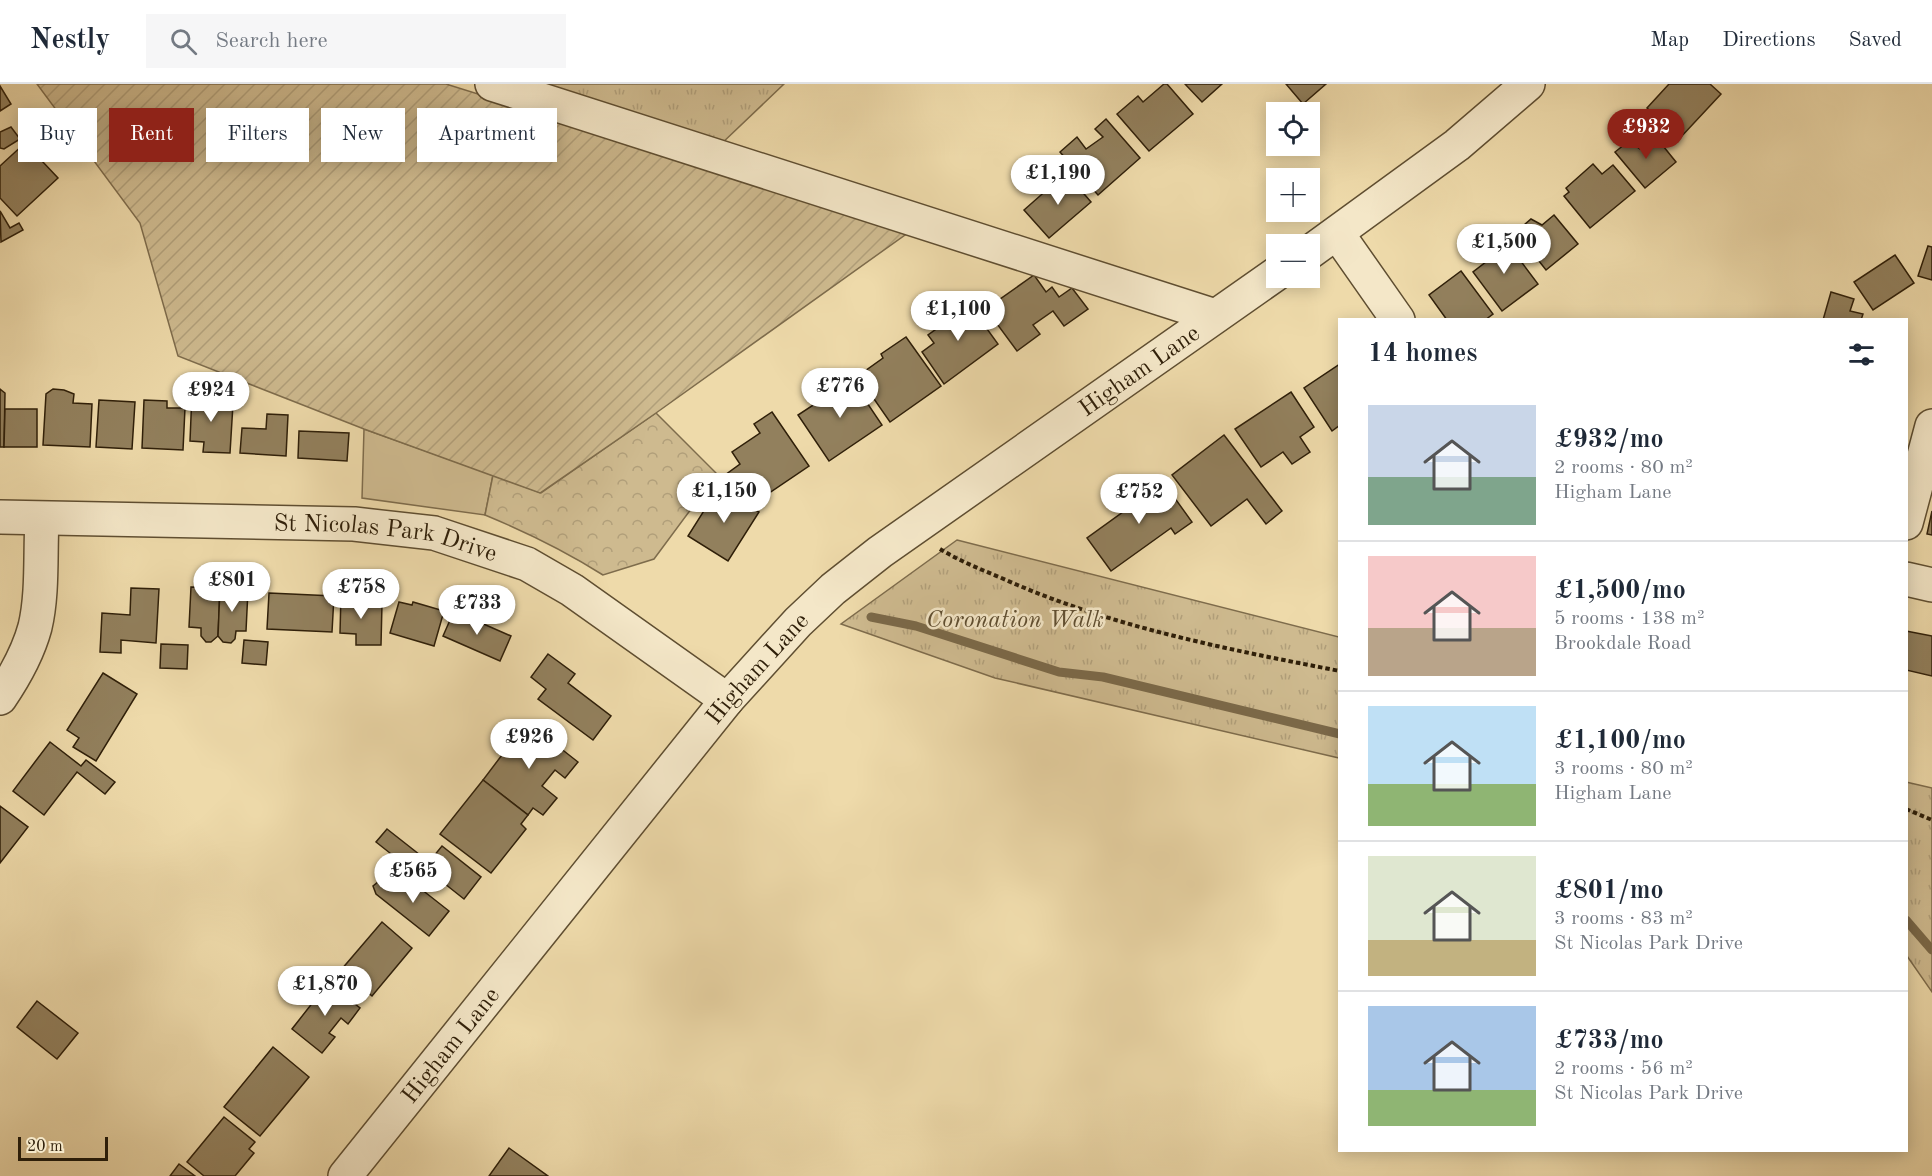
<!DOCTYPE html>
<html lang="en">
<head>
<meta charset="utf-8">
<style>
  body { margin:0; font-family:"Old Standard TT",serif; background:#f6f6f7; color:#1f2937; height:100vh; display:flex; flex-direction:column; font-size:22px; white-space:nowrap }
  * { box-sizing:border-box; margin:0 }
  p { font-size:20px; color:#747a83 }
  .icon { flex:none; width:33px; height:33px; fill:none; stroke:currentColor; stroke-width:2; stroke-linecap:round; stroke-linejoin:round }
  .map { position:relative; flex:1; overflow:hidden }
  .sheet { position:absolute; left:1338px; top:234px; width:570px; height:834px; display:flex; flex-direction:column; background:#fff; border-radius:0px; box-shadow:0 3px 15px #0003 }
  .sheet>* { flex:none }
  .hud { position:absolute; left:18px; top:24px; width:570px; height:54px; display:flex; gap:12px }
  .buttons { position:absolute; left:1266px; top:18px; display:grid; gap:12px }
  .buttons a { display:grid; place-items:center; width:54px; height:54px; border-radius:0px; background:#fff; box-shadow:0 3px 15px #0003; font-size:30px }
  .scale { position:absolute; left:18px; bottom:15px; width:90px; box-sizing:border-box; padding-left:6px; border:3px solid #2f1f09; border-top:0; font-size:16px; line-height:21px; white-space:nowrap; color:#2f1f09; -webkit-text-stroke:4px #f4e7c8; paint-order:stroke }
  .price { position:absolute; translate:-50% -51px; padding:0 14px; border-radius:21px; background:#fff; color:#222; font-size:20px; line-height:39px; filter:drop-shadow(0 2px 3px #0008) }
  .price::after { content:''; position:absolute; left:50%; top:36px; width:18px; height:14px; margin-left:-9px; background:inherit; clip-path:polygon(0 0,100% 0,50% 100%) }
  .price.selected { background:#8f2418; color:#fff }
  ul { padding:0; list-style:none }
  li { display:flex; align-items:center; gap:18px; height:150px; padding:0 30px }
  li+li { border-top:2px solid #e0e1e3 }
  li span { display:grid; place-items:center; flex:none; width:168px; height:120px; border-radius:0px; color:#555 }
  li>.icon { margin-inline-start:auto }
  span .icon { width:72px; height:72px; fill:#fffc; stroke-width:1 }
  li b { font-size:26px }
  h2 { display:flex; justify-content:space-between; align-items:center; height:72px; padding:0 30px; font-size:26px }
  .chip { padding:0 21px; border-radius:0px; background:#fff; box-shadow:0 3px 15px #0003; font-size:21px; line-height:54px }
  .chip.selected { background:#8f2418; color:#fff }
  header { display:flex; align-items:center; gap:36px; box-sizing:border-box; height:84px; padding:0 30px; background:#fff; border-bottom:2px solid #e0e1e3 }
  header strong { font-size:28px }
  nav { display:flex; gap:33px; margin-inline-start:auto; font-size:21px }
  .search { width:420px; height:54px; background:#f6f6f7; display:flex; align-items:center; gap:15px; box-sizing:border-box; padding:0 21px; border-radius:0px; color:#747a83; font-size:22px }
  .map>svg:first-child { display:block }
  .grass { fill:#ceba8f; stroke:#7e6c4c; stroke-width:1.5 }
  .forest { fill:url(#forest-crowns); stroke:#7e6c4c; stroke-width:1.5 }
  .park { fill:url(#park-tufts); stroke:#7e6c4c; stroke-width:1.5 }
  .garden { fill:url(#garden-furrows); stroke:#7e6c4c; stroke-width:1.5 }
  .lines { fill:none; stroke-linecap:round; stroke-linejoin:round }
  .stream { stroke:#7b6949; stroke-width:9 }
  .building { fill:#92805d; stroke:#2f1f09; stroke-width:1.5 }
  .minor-casing { stroke:#5f4e31; stroke-width:36 }
  .path { stroke:#2f1f09; stroke-width:4; stroke-dasharray:4.5 3; stroke-linecap:butt }
  .minor { stroke:#f4e7c8; stroke-width:33 }
  .labels { text-anchor:middle; stroke-width:5; stroke-linejoin:round; paint-order:stroke }
  .street-label { font-size:24px; fill:#2f1f09; stroke:#f4e7c8 }
  .park-label { font-size:24px; font-style:italic; fill:#5f4e31; stroke:#f4e7c8 }
</style>
</head>
<body>
<header>
<strong>Nestly</strong>
<div class="search"><svg class="icon" aria-label="search" viewBox="0 0 24 24"><circle cx="10" cy="10" r="6"/><path d="M15 15l6 6"/></svg>Search here</div>
<nav><a>Map</a><a>Directions</a><a>Saved</a></nav>
</header>
<div class="map">
<svg width="1932" height="1092" viewBox="0 0 1932 1092">
  <defs>
    <pattern id="forest-crowns" width="20" height="18" patternUnits="userSpaceOnUse" patternTransform="scale(1.5)"><rect width="20" height="18" fill="#ceba8f"/><path d="M2 6a3 3 0 1 1 6 0M12 15a3 3 0 1 1 6 0" fill="none" stroke="#b19f7a"/></pattern>
    <pattern id="park-tufts" width="24" height="20" patternUnits="userSpaceOnUse" patternTransform="scale(1.5)"><rect width="24" height="20" fill="#ceba8f"/><path d="M3 7l-1-3M5 7V3M7 7l1-3M15 17l-1-3M17 17v-4M19 17l1-3" fill="none" stroke="#b19f7a"/></pattern>
    <pattern id="garden-furrows" width="10" height="10" patternUnits="userSpaceOnUse" patternTransform="scale(1.5)"><rect width="10" height="10" fill="#ceba8f"/><path d="M-1 1l2-2M0 10L10 0M9 11l2-2" fill="none" stroke="#b19f7a"/></pattern>
  </defs>
  <rect width="100%" height="100%" fill="#eedaaa"/>
  <filter id="stains"><feTurbulence type="fractalNoise" baseFrequency=".00333" numOctaves="4"/><feColorMatrix values="0 0 0 0 .2 0 0 0 0 .09 0 0 0 0 .02 0 0 0 .5 -.17"/></filter>
  <radialGradient id="worn" r=".72"><stop offset=".6" stop-color="#630" stop-opacity="0"/><stop offset="1" stop-color="#630" stop-opacity=".3"/></radialGradient>
  <path class="grass" d="M364,345L493,391L485,431L362,414Z"/>
  <path class="forest" d="M656,329L717,390L654,475L603,491C565,467 526,448 485,431L493,391L541,409Z"/>
  <g class="park">
    <path d="M526,0H784L718,63Z"/>
    <path d="M957,456L1339,553V674L995,594L841,540Z"/>
    <path d="M1906,698L1932,704V908L1907,872Z"/>
  </g>
  <path class="garden" d="M37,0H446L912,146L656,329L540,409L364,345L178,272L140,139Z"/>
  <g class="lines">
    <g class="stream">
      <path d="M871,533L916,542L1059,588L1103,593L1340,650"/>
      <path d="M1906,836L1932,866"/>
    </g>
  </g>
  <g class="building">
    <path d="M1164,0H1167L1193,30L1149,67L1117,30L1138,12L1143,18Z"/>
    <path d="M1185,0H1222L1202,18Z"/>
    <path d="M1286,0H1326L1303,20Z"/>
    <path d="M1669,0H1710L1721,10L1680,54L1647,24Z"/>
    <path d="M0,2L11,20L0,27Z"/>
    <path d="M1106,35L1140,74L1098,111L1060,68L1077,53L1086,65L1103,53L1095,45Z"/>
    <path d="M11,43L20,55L4,65L0,64V48Z"/>
    <path d="M1655,52L1676,78L1645,104L1615,68L1629,57L1640,65Z"/>
    <path d="M25,59L58,94L17,132L0,114V82Z"/>
    <path d="M1593,80L1602,90L1613,81L1635,107L1590,144L1564,112L1569,108L1566,104Z"/>
    <path d="M1066,89L1091,118L1049,154L1024,126Z"/>
    <path d="M0,127L10,144L19,139L23,146L1,158Z"/>
    <path d="M1554,131L1578,160L1546,186L1516,148L1531,135L1542,141Z"/>
    <path d="M1504,155L1538,200L1502,227L1473,188L1487,177L1482,170Z"/>
    <path d="M1928,162L1932,163V196L1918,192Z"/>
    <path d="M1895,171L1914,199L1873,226L1854,198Z"/>
    <path d="M1461,187L1493,230L1485,236H1447L1429,211Z"/>
    <path d="M1034,191L1046,208L1052,203L1059,213L1072,204L1088,225L1064,242L1053,227L1033,241L1040,250L1017,267L986,225Z"/>
    <path d="M1831,208L1854,215L1850,227L1863,230L1861,236H1823Z"/>
    <path d="M966,216L998,260L944,300L922,268L934,259L928,251L946,238L942,233Z"/>
    <path d="M906,253L941,302L890,338L858,292L883,274L881,270Z"/>
    <path d="M1340,280V341L1332,347L1304,304Z"/>
    <path d="M849,292L882,341L829,377L798,331L821,316L819,311Z"/>
    <path d="M0,305L5,309L4,363H0Z"/>
    <path d="M53,305L64,306L74,310L73,319L92,320L90,363L43,361L46,310Z"/>
    <path d="M198,307L208,308L212,314L211,319L233,320L230,369L203,368L204,358L190,357L192,309Z"/>
    <path d="M1291,308L1314,343L1300,353L1310,368L1292,380L1283,368L1261,383L1235,345Z"/>
    <path d="M99,316L135,318L132,365L96,363Z"/>
    <path d="M144,316L167,317V324H185L183,366L142,364Z"/>
    <path d="M5,325H37V363H4Z"/>
    <path d="M772,328L809,382L759,416L725,391L740,380L732,368L760,349L754,340Z"/>
    <path d="M267,330L288,331L286,372L240,369L242,344L266,345Z"/>
    <path d="M299,347L349,349L347,377L298,374Z"/>
    <path d="M1224,351L1282,427L1266,440L1247,415L1211,442L1172,391Z"/>
    <path d="M1161,395L1192,438L1175,450L1171,444L1111,487L1087,454L1134,420L1131,417Z"/>
    <path d="M719,403L759,428L728,477L688,452Z"/>
    <path d="M1932,427V451L1927,450Z"/>
    <path d="M191,503L220,504L218,552L211,558H206L201,552V544L189,543Z"/>
    <path d="M131,504L159,505L156,559L121,556V569L100,568L102,529L130,531Z"/>
    <path d="M220,504L248,506L246,547H236L235,555L231,559L223,558L218,552Z"/>
    <path d="M269,509L334,512L332,548L267,545Z"/>
    <path d="M341,511L364,512V519L382,520L381,561H356V550L340,549Z"/>
    <path d="M399,518L412,521L413,518L444,527L434,562L390,549Z"/>
    <path d="M454,527L511,552L500,577L443,552Z"/>
    <path d="M1906,547L1932,552V592L1906,586Z"/>
    <path d="M244,556L268,558L266,581L242,579Z"/>
    <path d="M161,560L188,561L187,585L160,584Z"/>
    <path d="M548,570L575,590L568,599L611,632L593,656L538,615L546,605L531,593Z"/>
    <path d="M103,589L137,610L96,677L73,663L79,654L67,646Z"/>
    <path d="M527,638L578,678L565,694L555,686L542,702L557,714L543,731L533,724L528,731L483,696Z"/>
    <path d="M50,658L81,682L86,676L115,698L105,710L77,688L44,731L13,707Z"/>
    <path d="M483,696L528,731L521,740L526,745L491,789L440,750Z"/>
    <path d="M0,722L28,743L0,779Z"/>
    <path d="M387,745L429,778L442,762L481,793L464,815L440,796L434,804L376,758Z"/>
    <path d="M407,794L449,827L429,852L376,810L373,802L378,798L386,797L397,806Z"/>
    <path d="M382,838L412,864L372,912L341,886Z"/>
    <path d="M328,899L360,924L348,940L341,934L329,949L335,953L322,969L292,945Z"/>
    <path d="M37,917L78,949L57,975L17,943Z"/>
    <path d="M273,963L309,993L260,1052L224,1023Z"/>
    <path d="M224,1033L255,1058L249,1065L254,1069L235,1092H204L187,1078Z"/>
    <path d="M509,1064L548,1092H489Z"/>
    <path d="M179,1080L195,1092H170Z"/>
  </g>
  <g class="lines">
    <defs>
      <g id="minor">
        <path d="M492,0L1215,232"/>
        <path d="M1337,149L1398,236"/>
        <path d="M1310,168L1457,61L1528,0"/>
        <path id="s1" d="M0,433L354,440L434,449L527,480L572,506L727,616"/>
        <path d="M1906,439L1932,342"/>
        <path d="M1906,495L1932,501"/>
        <path d="M0,614C15,592 28,569 35,543C43,509 40,470 42,435"/>
        <path id="s2" d="M345,1092L727,616L798,538L833,505L880,468L1276,190"/>
      </g>
    </defs>
    <use href="#minor" class="minor-casing"/>
    <g class="path">
      <path d="M940,465C961,478 983,486 1006,496C1112,543 1226,565 1340,587"/>
      <path d="M1906,725L1932,736"/>
    </g>
    <use href="#minor" class="minor"/>
  </g>
  <g class="labels">
    <g class="street-label">
      <text dy="8" stroke="none"><textPath href="#s2" startOffset="1140">Higham Lane</textPath></text>
      <text dy="8" stroke="none"><textPath href="#s1" startOffset="387">St Nicolas Park Drive</textPath></text>
      <text dy="8" stroke="none"><textPath href="#s2" startOffset="654">Higham Lane</textPath></text>
      <text dy="8" stroke="none"><textPath href="#s2" startOffset="168">Higham Lane</textPath></text>
    </g>
    <g class="park-label">
      <text x="1015" y="543">Coronation Walk</text>
    </g>
  </g>
  <rect width="100%" height="100%" filter="url(#stains)"/>
  <rect width="100%" height="100%" fill="url(#worn)"/>
</svg>
<div class="buttons">
<a><svg class="icon" aria-label="locate" viewBox="0 0 24 24"><circle cx="12" cy="12" r="6"/><path d="M12 2v4M12 18v4M2 12h4M18 12h4"/></svg></a>
<a>+</a>
<a>−</a>
</div>
<div class="scale">20 m</div>
<b class="price selected" style="left:1646px;top:76px">£932</b>
<b class="price" style="left:1058px;top:122px">£1,190</b>
<b class="price" style="left:1504px;top:191px">£1,500</b>
<b class="price" style="left:958px;top:258px">£1,100</b>
<b class="price" style="left:840px;top:335px">£776</b>
<b class="price" style="left:211px;top:339px">£924</b>
<b class="price" style="left:724px;top:440px">£1,150</b>
<b class="price" style="left:1139px;top:441px">£752</b>
<b class="price" style="left:232px;top:529px">£801</b>
<b class="price" style="left:361px;top:536px">£758</b>
<b class="price" style="left:477px;top:552px">£733</b>
<b class="price" style="left:529px;top:686px">£926</b>
<b class="price" style="left:413px;top:820px">£565</b>
<b class="price" style="left:325px;top:933px">£1,870</b>
<div class="hud">
<a class="chip">Buy</a>
<a class="chip selected">Rent</a>
<a class="chip">Filters</a>
<a class="chip">New</a>
<a class="chip">Apartment</a>
</div>
<section class="sheet">
<h2>14 homes<svg class="icon" aria-label="filters" viewBox="0 0 24 24"><path d="M4 7h16M4 17h16"/><circle cx="9" cy="7" r="2"/><circle cx="15" cy="17" r="2"/></svg></h2>
<ul>
<li><span style="background:linear-gradient(#c9d6e8 60%,#7fa58c 0)"><svg class="icon" aria-label="home" viewBox="0 0 24 24"><path d="M3 11l9-7 9 7M6 9v11h12V9"/></svg></span><div><b>£932/mo</b><p>2 rooms · 80 m²</p><p>Higham Lane</p></div></li>
<li><span style="background:linear-gradient(#f6c9c9 60%,#b9a48a 0)"><svg class="icon" aria-label="home" viewBox="0 0 24 24"><path d="M3 11l9-7 9 7M6 9v11h12V9"/></svg></span><div><b>£1,500/mo</b><p>5 rooms · 138 m²</p><p>Brookdale Road</p></div></li>
<li><span style="background:linear-gradient(#bfe0f5 65%,#8fb573 0)"><svg class="icon" aria-label="home" viewBox="0 0 24 24"><path d="M3 11l9-7 9 7M6 9v11h12V9"/></svg></span><div><b>£1,100/mo</b><p>3 rooms · 80 m²</p><p>Higham Lane</p></div></li>
<li><span style="background:linear-gradient(#dfe7d0 70%,#c2b280 0)"><svg class="icon" aria-label="home" viewBox="0 0 24 24"><path d="M3 11l9-7 9 7M6 9v11h12V9"/></svg></span><div><b>£801/mo</b><p>3 rooms · 83 m²</p><p>St Nicolas Park Drive</p></div></li>
<li><span style="background:linear-gradient(#a9c7e8 70%,#8fb573 0)"><svg class="icon" aria-label="home" viewBox="0 0 24 24"><path d="M3 11l9-7 9 7M6 9v11h12V9"/></svg></span><div><b>£733/mo</b><p>2 rooms · 56 m²</p><p>St Nicolas Park Drive</p></div></li>
</ul>
</section>
</div>
</body>
</html>
